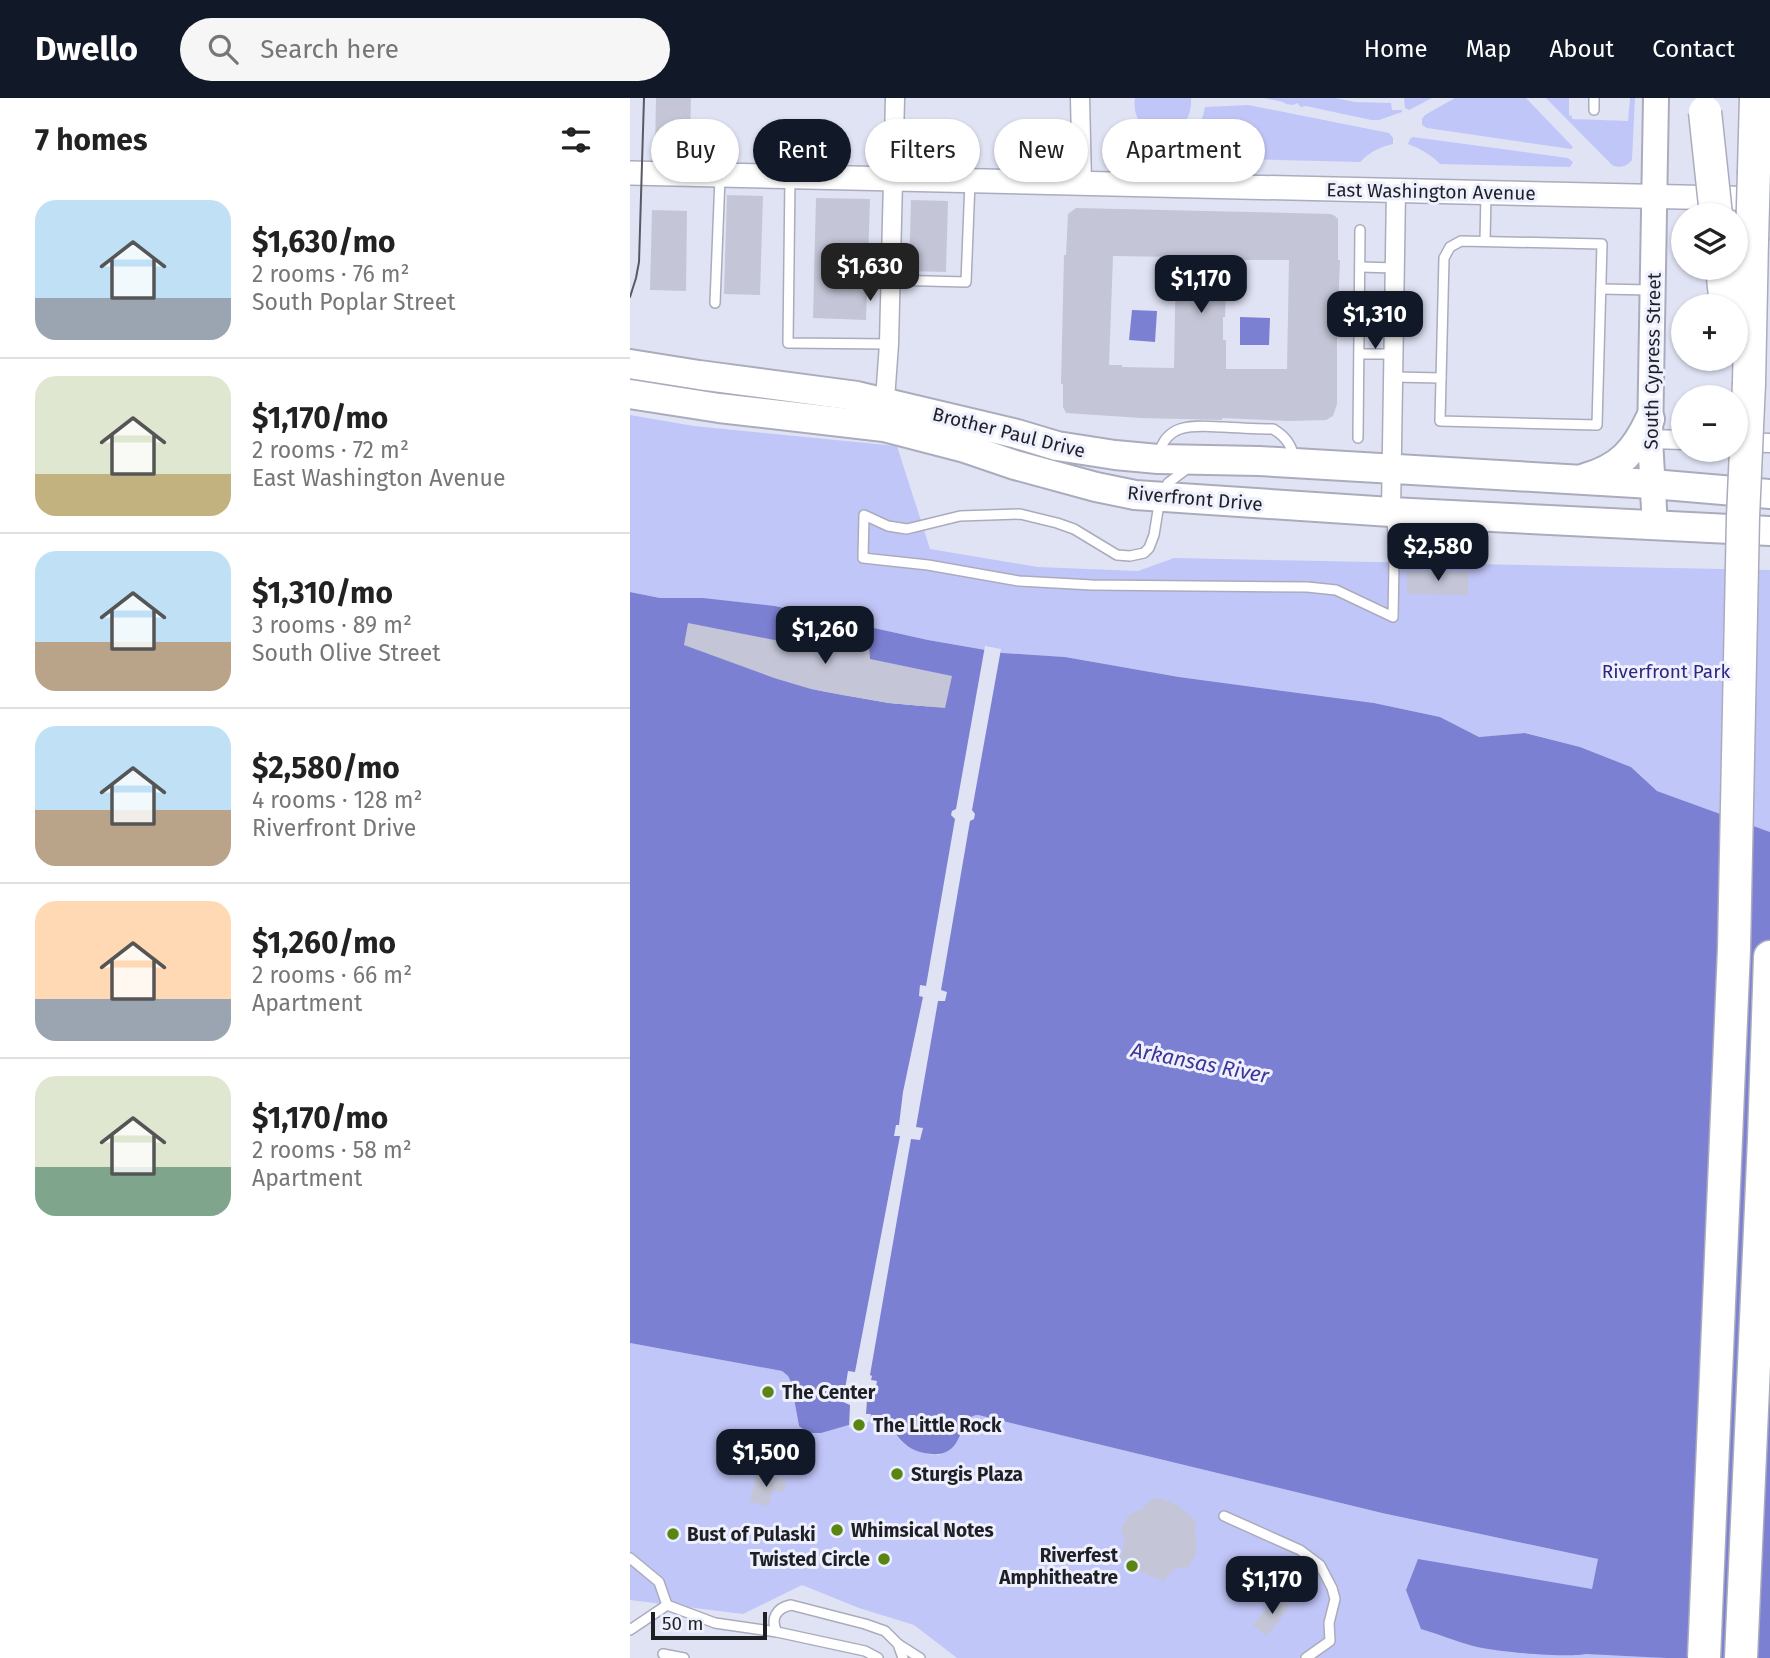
<!DOCTYPE html>
<html lang="en">
<head>
<meta charset="utf-8">
<style>
  body { margin:0; font-family:"Fira Sans",sans-serif; background:#f6f6f6; color:#222; height:100vh; display:flex; flex-direction:column; font-size:26px; white-space:nowrap }
  * { box-sizing:border-box; margin:0 }
  p { font-size:23px; color:#767676 }
  .icon { flex:none; width:38px; height:38px; fill:none; stroke:currentColor; stroke-width:2; stroke-linecap:round; stroke-linejoin:round }
  .map { position:relative; flex:1; overflow:hidden }
  .drawer { display:flex; flex-direction:column; background:#fff; width:630px }
  .drawer>* { flex:none }
  .top-card { position:absolute; left:21px; top:21px; width:665px; height:63px; display:flex; gap:14px }
  .controls { position:absolute; left:1041px; top:105px; display:grid; gap:14px }
  .controls a { display:grid; place-items:center; width:77px; height:77px; border-radius:50%; background:#fff; box-shadow:0 2px 5px #0004; font-size:35px }
  .scale { position:absolute; left:21px; bottom:18px; width:116px; box-sizing:border-box; padding-left:7px; border:4px solid #1f2026; border-top:0; font-size:19px; line-height:24px; white-space:nowrap; color:#1f2026; -webkit-text-stroke:5px #eef0fe; paint-order:stroke }
  .price { position:absolute; translate:-50% -60px; padding:0 16px; border-radius:14px; background:#111827; color:#fff; font-size:23px; line-height:46px; filter:drop-shadow(0 2px 4px #0008) }
  .price::after { content:''; position:absolute; left:50%; top:42px; width:21px; height:16px; margin-left:-10px; background:inherit; clip-path:polygon(0 0,100% 0,50% 100%) }
  .price.selected { background:#222; color:#fff }
  ul { padding:0; list-style:none }
  li { display:flex; align-items:center; gap:21px; height:175px; padding:0 35px }
  li+li { border-top:2px solid #e0e0e0 }
  li span { display:grid; place-items:center; flex:none; width:196px; height:140px; border-radius:21px; color:#555 }
  li>.icon { margin-inline-start:auto }
  span .icon { width:84px; height:84px; fill:#fffc; stroke-width:1 }
  li b { font-size:30px }
  h2 { display:flex; justify-content:space-between; align-items:center; height:84px; padding:0 35px; font-size:30px }
  .pill { padding:0 24px; border-radius:32px; background:#fff; box-shadow:0 2px 5px #0004; font-size:24px; line-height:63px }
  .pill.selected { background:#111827; color:#fff }
  header { display:flex; align-items:center; gap:42px; box-sizing:border-box; height:98px; padding:0 35px; background:#111827; color:#fff }
  header strong { font-size:33px }
  nav { display:flex; gap:38px; margin-inline-start:auto; font-size:24px }
  .search { width:490px; height:63px; background:#f6f6f6; display:flex; align-items:center; gap:18px; box-sizing:border-box; padding:0 24px; border-radius:38px; color:#767676; font-size:26px }
  main { display:flex; flex:1; min-height:0 }
  .map>svg:first-child { display:block }
  .green { fill:#c1c6f8 }
  .water { fill:#7c80d2; fill-rule:evenodd }
  .pier { fill:#e0e3f4 }
  .building { fill:#c4c6d7; fill-rule:evenodd }
  .lines { fill:none; stroke-linecap:round; stroke-linejoin:round }
  .service-casing { stroke:#aaacbd; stroke-width:12 }
  .minor-casing { stroke:#aaacbd; stroke-width:21 }
  .tertiary-casing { stroke:#aaacbd; stroke-width:26 }
  .secondary-casing { stroke:#aaacbd; stroke-width:28 }
  .primary-casing { stroke:#aaacbd; stroke-width:32 }
  .motorway-casing { stroke:#aaacbd; stroke-width:35 }
  .service { stroke:#fff; stroke-width:9 }
  .minor { stroke:#fff; stroke-width:18 }
  .tertiary { stroke:#fff; stroke-width:23 }
  .secondary { stroke:#fff; stroke-width:24 }
  .primary { stroke:#fff; stroke-width:28 }
  .motorway { stroke:#fff; stroke-width:32 }
  .tram { stroke:#585a63; stroke-width:2 }
  .motorway-bridge-casing { stroke:#aaacbd; stroke-width:35; stroke-linecap:butt }
  .motorway-bridge { stroke:#fff; stroke-width:32 }
  .poi-dot { fill:#598513; stroke:#eef0fe; stroke-width:2.5 }
  .labels { text-anchor:middle; stroke-width:6; stroke-linejoin:round; paint-order:stroke }
  .street-label { font-size:19px; fill:#1f2026; stroke:#eef0fe }
  .park-label { font-size:19px; fill:#2f2584; stroke:#eef0fe }
  .poi-label { font-size:19px; font-weight:bold; fill:#1f2026; stroke:#eef0fe; text-anchor:start }
  .water-label { font-size:21px; font-style:italic; fill:#3c3595; stroke:#eef0fe }
</style>
</head>
<body>
<header>
<strong>Dwello</strong>
<div class="search"><svg class="icon" aria-label="search" viewBox="0 0 24 24"><circle cx="10" cy="10" r="6"/><path d="M15 15l6 6"/></svg>Search here</div>
<nav><a>Home</a><a>Map</a><a>About</a><a>Contact</a></nav>
</header>
<main>
<section class="drawer">
<h2>7 homes<svg class="icon" aria-label="filters" viewBox="0 0 24 24"><path d="M4 7h16M4 17h16"/><circle cx="9" cy="7" r="2"/><circle cx="15" cy="17" r="2"/></svg></h2>
<ul>
<li><span style="background:linear-gradient(#bfe0f5 70%,#9aa5b1 0)"><svg class="icon" aria-label="home" viewBox="0 0 24 24"><path d="M3 11l9-7 9 7M6 9v11h12V9"/></svg></span><div><b>$1,630/mo</b><p>2 rooms · 76 m²</p><p>South Poplar Street</p></div></li>
<li><span style="background:linear-gradient(#dfe7d0 70%,#c2b280 0)"><svg class="icon" aria-label="home" viewBox="0 0 24 24"><path d="M3 11l9-7 9 7M6 9v11h12V9"/></svg></span><div><b>$1,170/mo</b><p>2 rooms · 72 m²</p><p>East Washington Avenue</p></div></li>
<li><span style="background:linear-gradient(#bfe0f5 65%,#b9a48a 0)"><svg class="icon" aria-label="home" viewBox="0 0 24 24"><path d="M3 11l9-7 9 7M6 9v11h12V9"/></svg></span><div><b>$1,310/mo</b><p>3 rooms · 89 m²</p><p>South Olive Street</p></div></li>
<li><span style="background:linear-gradient(#bfe0f5 60%,#b9a48a 0)"><svg class="icon" aria-label="home" viewBox="0 0 24 24"><path d="M3 11l9-7 9 7M6 9v11h12V9"/></svg></span><div><b>$2,580/mo</b><p>4 rooms · 128 m²</p><p>Riverfront Drive</p></div></li>
<li><span style="background:linear-gradient(#ffd9b3 70%,#9aa5b1 0)"><svg class="icon" aria-label="home" viewBox="0 0 24 24"><path d="M3 11l9-7 9 7M6 9v11h12V9"/></svg></span><div><b>$1,260/mo</b><p>2 rooms · 66 m²</p><p>Apartment</p></div></li>
<li><span style="background:linear-gradient(#dfe7d0 65%,#7fa58c 0)"><svg class="icon" aria-label="home" viewBox="0 0 24 24"><path d="M3 11l9-7 9 7M6 9v11h12V9"/></svg></span><div><b>$1,170/mo</b><p>2 rooms · 58 m²</p><p>Apartment</p></div></li>
</ul>
</section>
<div class="map">
<svg width="1140" height="1560" viewBox="0 0 1140 1560">
  <rect width="100%" height="100%" fill="#e0e3f4"/>
  <g class="green">
    <path d="M505,0H561C564,48 499,46 505,0Z"/>
    <path d="M634,0H705L725,4L761,5L762,12H772V14L749,22H741L676,8L671,9L667,5L663,7L656,6L653,4Z"/>
    <path d="M774,0H802L779,12L775,10Z"/>
    <path d="M825,0H896L943,49L941,51L797,30L792,27V21L795,17Z"/>
    <path d="M916,0H939V17L942,18V21L998,23L1000,0H1005L1002,62C997,68 990,71 982,67Z"/>
    <path d="M618,7L759,35L763,40V46C749,49 740,54 730,64L532,59V48C558,45 570,35 575,9Z"/>
    <path d="M783,39L938,60L943,64L940,69L810,66C800,56 791,51 778,46L780,41Z"/>
    <path d="M0,317L64,328L267,348L300,451L408,469L508,473L544,460L1140,472V734L1027,693L1001,669L950,649L896,635L849,639L810,619L744,605L549,579L435,559L373,555L298,542L145,508L78,501L30,500L0,494Z"/>
    <path d="M0,1245L152,1273L158,1278L161,1284L169,1328C189,1327 210,1328 229,1323C236,1321 244,1318 251,1322C258,1325 261,1332 266,1337C277,1352 292,1356 309,1357C316,1351 327,1345 331,1337C337,1328 333,1317 348,1317L752,1415L968,1461L1021,1558L1034,1560H327L284,1527L229,1510L172,1487L113,1516L0,1502Z"/>
  </g>
  <g class="water">
    <path d="M502,212L527,213L525,244L499,242Z"/>
    <path d="M610,219L640,220L639,247H610Z"/>
    <path d="M0,494L30,500H73L145,508L298,542L373,555L435,559L549,579L744,605L810,619L849,639L895,635L950,649L1001,669L1027,693L1140,734V1560H1036L956,1556C939,1560 864,1554 843,1548C825,1543 808,1536 791,1531L776,1492L788,1461L962,1491L968,1461L752,1415L348,1317C333,1317 333,1340 322,1350C316,1355 310,1357 302,1356C265,1354 269,1325 243,1320L191,1335H178L169,1328L161,1284L158,1278L152,1273L0,1245ZM179,532C199,531 223,535 239,547V550L186,546L171,535ZM181,591L304,609L259,605Z"/>
  </g>
  <path class="pier" d="M355,548L371,551L342,712L345,716L344,721L340,723L311,892L317,894L315,903H308L286,1029L293,1030L290,1042L281,1041L240,1277L242,1278L241,1282L247,1283L244,1298H239L237,1302L236,1316H241L239,1324L219,1330L220,1307L213,1304L218,1273L225,1274L270,1038H264L266,1027H269L273,994L293,899L289,898L290,887L296,888L325,721L321,717L322,713L326,711Z"/>
  <g class="building">
    <path d="M26,0H61L60,42H66L65,54H25Z"/>
    <path d="M97,97L133,98L130,197L94,196Z"/>
    <path d="M186,100L240,101L236,222L183,220Z"/>
    <path d="M281,102L318,103L316,174L279,173Z"/>
    <path d="M446,110L701,116L705,118L708,121V162H710L707,238V306L703,318L696,322L659,323L592,320V322L511,320L436,315L433,309V286H431L434,157H436L438,116ZM483,158L546,159L544,270L492,269V267H479ZM597,162H659L657,271H596V242H593V219H595L596,193H597Z"/>
    <path d="M22,112L57,113L56,193L20,192Z"/>
    <path d="M777,474H838V497L777,496Z"/>
    <path d="M58,525L190,551L168,533L196,532L220,538L236,544L239,547L240,561L322,578L315,610L259,605L212,597L181,591L144,580L54,547Z"/>
    <path d="M126,1376L156,1381L155,1394L142,1393L139,1408L120,1404Z"/>
    <path d="M522,1401H532L549,1408L567,1424L565,1427V1434L567,1453L559,1469L546,1470L541,1474L534,1483L517,1477L490,1460L495,1442L491,1432L498,1417L512,1411Z"/>
    <path d="M646,1497L660,1508L637,1538L623,1527Z"/>
  </g>
  <g class="lines">
    <defs>
      <g id="service">
        <path d="M964,12V0"/>
        <path d="M160,80L158,245L259,246"/>
        <path d="M831,143L972,146L967,327L810,323L814,160L820,149Z"/>
        <path d="M855,143L856,96"/>
        <path d="M730,169L765,170"/>
        <path d="M260,182L336,184L340,84"/>
        <path d="M971,191L1021,192"/>
        <path d="M85,205L90,79"/>
        <path d="M729,256H764"/>
        <path d="M764,279L811,280"/>
        <path d="M728,340L730,132"/>
        <path d="M529,356C537,323 567,328 593,329C610,330 627,331 643,331C655,338 663,349 664,362"/>
        <path d="M558,370L538,385L530,400L524,437L519,450L514,455L500,458L487,457L444,431L427,425L390,416L330,418L277,431L258,428L234,417L233,460L298,467L389,483L462,487L677,489L706,492L763,519L764,465L762,417"/>
        <path d="M594,1418L670,1452L690,1467L702,1490L705,1501L699,1525L700,1543L676,1560"/>
        <path d="M0,1460L29,1484L37,1507L0,1532"/>
        <path d="M37,1507L85,1525L147,1534"/>
        <path d="M268,1546L290,1560"/>
        <path d="M33,1556L54,1560"/>
        <path d="M248,1560L235,1553L147,1534C140,1521 146,1510 161,1507L235,1526L255,1533L268,1546L273,1560"/>
      </g>
      <g id="minor">
        <path d="M450,0L452,85"/>
        <path d="M254,315L259,246L265,0"/>
        <path d="M1020,341L1054,342"/>
        <path d="M1109,344L1140,345"/>
        <path d="M761,414L766,92"/>
      </g>
      <path id="tertiary" d="M0,75L1140,101"/>
      <path id="secondary" d="M1025,428L1020,341L1026,0"/>
      <g id="primary">
        <path d="M0,266L69,277L227,298L387,336L427,348L485,357L528,361L629,363L1022,386L1140,396"/>
        <path d="M0,296L89,310L254,329L335,350L385,367L466,389L505,397L761,414L1140,433"/>
        <path d="M955,380C990,370 1005,353 1020,321"/>
      </g>
      <g id="motorway">
        <path d="M1124,73L1126,0"/>
        <path d="M1092,170L1096,208"/>
        <path d="M1119,285L1122,142"/>
        <path d="M1111,1560L1134,1041L1140,859"/>
      </g>
    </defs>
    <use href="#service" class="service-casing"/>
    <use href="#minor" class="minor-casing"/>
    <use href="#tertiary" class="tertiary-casing"/>
    <use href="#secondary" class="secondary-casing"/>
    <use href="#primary" class="primary-casing"/>
    <use href="#motorway" class="motorway-casing"/>
    <use href="#service" class="service"/>
    <use href="#minor" class="minor"/>
    <use href="#tertiary" class="tertiary"/>
    <use href="#secondary" class="secondary"/>
    <use href="#primary" class="primary"/>
    <use href="#motorway" class="motorway"/>
    <path class="tram" d="M0,199L6,180L9,164L14,0"/>
    <defs>
      <g id="motorway-bridge">
        <path d="M1075,14L1086,117"/>
        <path d="M1122,142L1124,73"/>
        <path d="M1074,1560L1104,851L1113,419L1119,285"/>
      </g>
    </defs>
    <use href="#motorway-bridge" class="motorway-bridge-casing"/>
    <use href="#motorway-bridge" class="motorway-bridge"/>
  </g>
  <g class="poi-dot">
    <circle cx="138" cy="1294" r="7"/>
    <circle cx="229" cy="1327" r="7"/>
    <circle cx="267" cy="1376" r="7"/>
    <circle cx="207" cy="1432" r="7"/>
    <circle cx="43" cy="1436" r="7"/>
    <circle cx="254" cy="1461" r="7"/>
    <circle cx="502" cy="1468" r="7"/>
  </g>
  <g class="labels">
    <g class="street-label">
      <text transform="translate(801 93) rotate(1)" y="7">East Washington Avenue</text>
      <text transform="translate(1022 263) rotate(-89)" y="7">South Cypress Street</text>
      <text transform="translate(379 334) rotate(14)" y="7">Brother Paul Drive</text>
      <text transform="translate(565 400) rotate(5)" y="7">Riverfront Drive</text>
    </g>
    <g class="park-label">
      <text x="1036" y="580">Riverfront Park</text>
    </g>
    <g class="poi-label">
      <text x="152" y="1301">The Center</text>
      <text x="243" y="1334">The Little Rock</text>
      <text x="281" y="1383">Sturgis Plaza</text>
      <text x="221" y="1439">Whimsical Notes</text>
      <text x="57" y="1443">Bust of Pulaski</text>
      <text x="488" y="1464" text-anchor="end">Riverfest<tspan x="488" dy="22">Amphitheatre</tspan></text>
      <text x="240" y="1468" text-anchor="end">Twisted Circle</text>
    </g>
    <g class="water-label">
      <text transform="translate(570 965) rotate(11)" y="7">Arkansas River</text>
    </g>
  </g>
</svg>
<div class="controls">
<a><svg class="icon" aria-label="layers" viewBox="0 0 24 24"><path d="M12 4l9 5-9 5-9-5zM3 14l9 5 9-5"/></svg></a>
<a>+</a>
<a>−</a>
</div>
<div class="scale">50 m</div>
<b class="price selected" style="left:240px;top:205px">$1,630</b>
<b class="price" style="left:571px;top:217px">$1,170</b>
<b class="price" style="left:745px;top:253px">$1,310</b>
<b class="price" style="left:808px;top:485px">$2,580</b>
<b class="price" style="left:195px;top:568px">$1,260</b>
<b class="price" style="left:136px;top:1391px">$1,500</b>
<b class="price" style="left:642px;top:1518px">$1,170</b>
<div class="top-card">
<a class="pill">Buy</a>
<a class="pill selected">Rent</a>
<a class="pill">Filters</a>
<a class="pill">New</a>
<a class="pill">Apartment</a>
</div>
</div>
</main>
</body>
</html>
